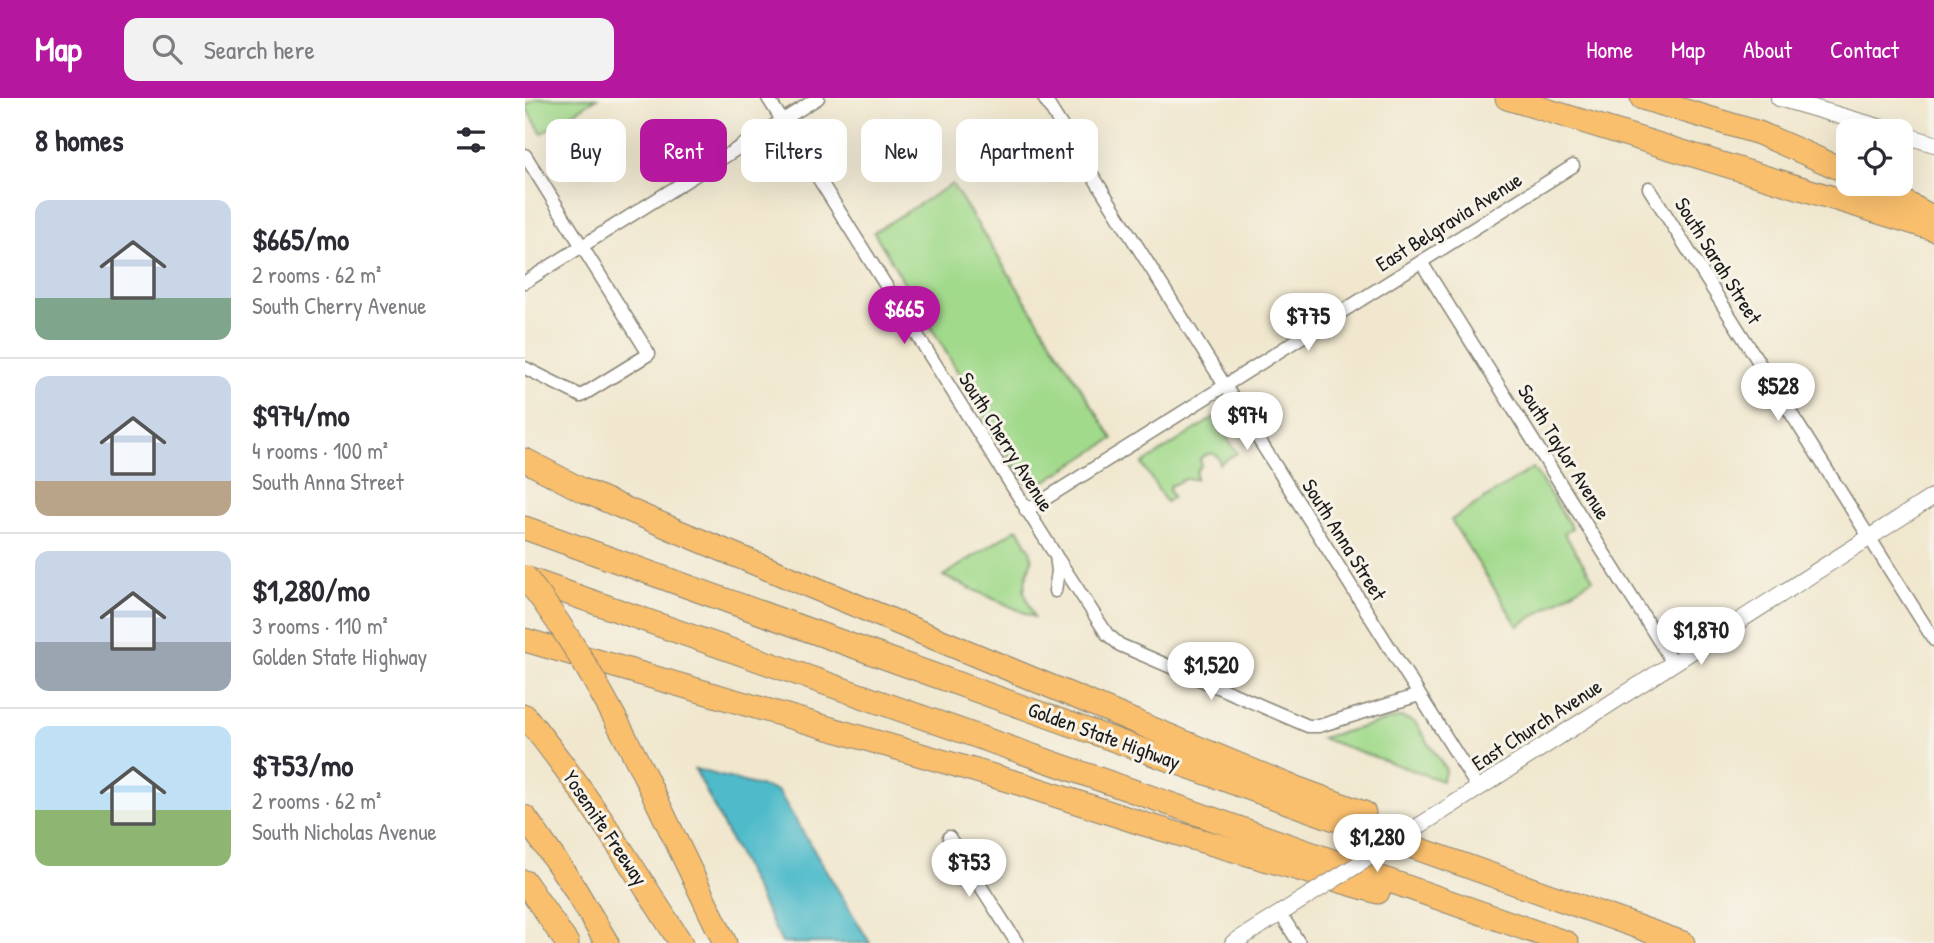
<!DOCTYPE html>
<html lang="en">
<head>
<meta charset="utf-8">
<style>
  body { margin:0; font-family:"Patrick Hand",sans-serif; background:#f2f2f3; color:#2b2b33; height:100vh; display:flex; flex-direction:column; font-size:26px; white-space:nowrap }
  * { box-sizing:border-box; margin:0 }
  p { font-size:23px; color:#7c7c81 }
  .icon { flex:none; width:38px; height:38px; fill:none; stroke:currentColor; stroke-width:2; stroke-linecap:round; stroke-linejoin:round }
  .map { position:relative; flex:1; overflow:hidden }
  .drawer { display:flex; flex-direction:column; background:#fff; width:525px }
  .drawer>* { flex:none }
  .guide { position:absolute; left:21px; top:21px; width:665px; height:63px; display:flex; gap:14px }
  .fabs { position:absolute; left:1311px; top:21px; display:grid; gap:14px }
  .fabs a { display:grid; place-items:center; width:77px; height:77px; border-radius:14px; background:#fff; box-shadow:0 7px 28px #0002; font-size:35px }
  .price { position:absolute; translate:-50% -60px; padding:0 16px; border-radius:24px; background:#fff; color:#222; font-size:23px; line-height:46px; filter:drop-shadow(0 2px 4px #0008) }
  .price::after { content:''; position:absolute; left:50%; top:42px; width:21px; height:16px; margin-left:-10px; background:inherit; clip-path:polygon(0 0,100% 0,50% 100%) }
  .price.selected { background:#b5179e; color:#fff }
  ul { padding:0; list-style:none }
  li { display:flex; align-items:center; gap:21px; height:175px; padding:0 35px }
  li+li { border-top:2px solid #e1e1e2 }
  li span { display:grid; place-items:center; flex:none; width:196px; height:140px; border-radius:14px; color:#555 }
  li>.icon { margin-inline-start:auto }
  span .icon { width:84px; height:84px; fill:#fffc; stroke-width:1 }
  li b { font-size:30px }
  h2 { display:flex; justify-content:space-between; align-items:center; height:84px; padding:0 35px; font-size:30px }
  .tag { padding:0 24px; border-radius:14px; background:#fff; box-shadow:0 7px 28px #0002; font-size:24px; line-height:63px }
  .tag.selected { background:#b5179e; color:#fff }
  header { display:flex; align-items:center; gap:42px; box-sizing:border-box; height:98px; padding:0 35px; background:#b5179e; color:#fff }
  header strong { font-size:33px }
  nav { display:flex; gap:38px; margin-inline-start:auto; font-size:24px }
  .search { width:490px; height:63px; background:#f2f2f3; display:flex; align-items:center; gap:18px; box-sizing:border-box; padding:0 24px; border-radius:14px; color:#7c7c81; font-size:26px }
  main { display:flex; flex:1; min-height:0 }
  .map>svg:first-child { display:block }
  .green { fill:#a2da8c; stroke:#5f7b54; stroke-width:2 }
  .water { fill:#4fbbca; stroke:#366c73; stroke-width:2 }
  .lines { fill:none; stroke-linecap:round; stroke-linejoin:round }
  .minor-casing { stroke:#868275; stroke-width:15 }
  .tertiary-casing { stroke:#868275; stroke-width:18 }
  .motorway-casing { stroke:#868275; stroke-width:25 }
  .minor { stroke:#fff; stroke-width:12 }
  .tertiary { stroke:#fff; stroke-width:16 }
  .motorway { stroke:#f9bf6d; stroke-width:23 }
  .tertiary-bridge-casing { stroke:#868275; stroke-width:18; stroke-linecap:butt }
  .motorway-bridge-casing { stroke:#868275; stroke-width:25; stroke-linecap:butt }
  .tertiary-bridge { stroke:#fff; stroke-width:16 }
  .motorway-bridge { stroke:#f9bf6d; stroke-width:23 }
  .labels { text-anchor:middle; stroke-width:6; stroke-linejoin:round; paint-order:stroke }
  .street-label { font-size:21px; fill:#1c1c1c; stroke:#f7f3e8 }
</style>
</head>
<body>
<header>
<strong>Map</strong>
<div class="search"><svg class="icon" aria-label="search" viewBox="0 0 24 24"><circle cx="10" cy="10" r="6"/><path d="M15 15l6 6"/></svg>Search here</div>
<nav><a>Home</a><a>Map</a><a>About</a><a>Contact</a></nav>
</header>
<main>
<section class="drawer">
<h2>8 homes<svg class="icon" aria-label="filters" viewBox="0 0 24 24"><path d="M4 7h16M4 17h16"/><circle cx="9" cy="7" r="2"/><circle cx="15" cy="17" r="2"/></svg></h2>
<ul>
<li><span style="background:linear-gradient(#c9d6e8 70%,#7fa58c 0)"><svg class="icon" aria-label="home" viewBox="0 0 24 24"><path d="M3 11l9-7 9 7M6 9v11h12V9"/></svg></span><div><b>$665/mo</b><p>2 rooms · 62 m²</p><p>South Cherry Avenue</p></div></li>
<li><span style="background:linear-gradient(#c9d6e8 75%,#b9a48a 0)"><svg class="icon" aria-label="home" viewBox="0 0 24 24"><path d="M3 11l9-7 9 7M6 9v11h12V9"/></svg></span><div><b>$974/mo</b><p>4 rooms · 100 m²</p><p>South Anna Street</p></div></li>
<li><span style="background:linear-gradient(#c9d6e8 65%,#9aa5b1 0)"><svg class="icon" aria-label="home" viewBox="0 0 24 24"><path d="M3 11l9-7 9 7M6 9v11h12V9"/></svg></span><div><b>$1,280/mo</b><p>3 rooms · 110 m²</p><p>Golden State Highway</p></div></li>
<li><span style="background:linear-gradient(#bfe0f5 60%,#8fb573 0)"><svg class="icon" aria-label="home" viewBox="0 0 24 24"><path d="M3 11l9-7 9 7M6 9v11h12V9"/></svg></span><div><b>$753/mo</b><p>2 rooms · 62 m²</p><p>South Nicholas Avenue</p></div></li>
</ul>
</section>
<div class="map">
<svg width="1409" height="845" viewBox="0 0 1409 845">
  <rect width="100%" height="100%" fill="#f7f3e8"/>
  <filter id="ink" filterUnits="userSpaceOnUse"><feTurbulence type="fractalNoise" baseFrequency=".0143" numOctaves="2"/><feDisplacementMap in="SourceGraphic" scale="14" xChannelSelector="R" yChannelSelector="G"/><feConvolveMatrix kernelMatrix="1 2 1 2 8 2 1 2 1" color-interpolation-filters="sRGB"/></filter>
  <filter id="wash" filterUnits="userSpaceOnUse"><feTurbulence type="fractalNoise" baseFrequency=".00686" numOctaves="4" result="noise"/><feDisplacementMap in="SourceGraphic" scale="28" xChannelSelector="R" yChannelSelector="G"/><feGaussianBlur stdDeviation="1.57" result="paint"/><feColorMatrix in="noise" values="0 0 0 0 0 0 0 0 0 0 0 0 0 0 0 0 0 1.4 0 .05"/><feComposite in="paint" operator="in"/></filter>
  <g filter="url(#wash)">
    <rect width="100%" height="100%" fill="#f0e7ce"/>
    <g class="green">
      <path d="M12,0H72L17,35L0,8Z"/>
      <path d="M427,86L588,341L514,387H503L497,381L349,134Z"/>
      <path d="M690,319L712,355L694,366V361C690,353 681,355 675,361L676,367L671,374V381H660L645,388L644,392L648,399L641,404L617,366Z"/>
      <path d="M1008,370L1047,430L1039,435L1068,481L993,528L926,422Z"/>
      <path d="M493,430L505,452L507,461L501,480L499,493L509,519L418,478Z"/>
      <path d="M876,619L890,624L921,672L917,683L796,640Z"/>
    </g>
    <path class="water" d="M170,671L253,693L345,845H257Z"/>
  </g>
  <g filter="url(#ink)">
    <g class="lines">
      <defs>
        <g id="minor">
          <path d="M243,0L531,458L533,473L530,493"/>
          <path d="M519,0L953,690"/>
          <path d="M0,57L124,256L56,298L0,270"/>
          <path d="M1124,90L1409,542"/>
          <path d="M896,164L1148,565"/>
          <path d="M0,184L293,0"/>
          <path d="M501,413L1048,68"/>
          <path d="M533,461L582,536L595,547L783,628H794L894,597"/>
          <path d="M424,739L492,845"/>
          <path d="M755,815L774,845"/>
        </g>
        <g id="tertiary">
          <path d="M1254,0L1367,33"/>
          <path d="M1376,36L1409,46"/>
          <path d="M924,709L1409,398"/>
          <path d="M708,845L759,813"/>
        </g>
        <g id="motorway">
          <path d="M982,0L1409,131"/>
          <path d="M1117,0L1234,35L1323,74"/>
          <path d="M1346,86L1409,120"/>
          <path d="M0,362L55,391L150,432L760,686L839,715"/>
          <path d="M0,430L759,703L1158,845"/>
          <path d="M0,480L1042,845"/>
          <path d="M0,542L496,686L619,726L853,794"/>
          <path d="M0,618C58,689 107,768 156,845"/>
          <path d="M117,672L200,845"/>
          <path d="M0,719L47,786L82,845"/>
          <path d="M0,784L42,845"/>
        </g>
      </defs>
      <use href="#minor" class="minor-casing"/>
      <use href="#tertiary" class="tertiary-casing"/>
      <use href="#motorway" class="motorway-casing"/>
      <use href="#minor" class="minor"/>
      <use href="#tertiary" class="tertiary"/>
      <use href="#motorway" class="motorway"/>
      <defs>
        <path id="tertiary-bridge" d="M759,813L924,709"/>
        <path id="motorway-bridge" d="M0,479C47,538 83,605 117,672"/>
      </defs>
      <use href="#tertiary-bridge" class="tertiary-bridge-casing"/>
      <use href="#motorway-bridge" class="motorway-bridge-casing"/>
      <use href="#tertiary-bridge" class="tertiary-bridge"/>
      <use href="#motorway-bridge" class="motorway-bridge"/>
    </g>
  </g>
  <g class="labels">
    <g class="street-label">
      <text transform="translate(924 124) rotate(-32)" y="7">East Belgravia Avenue</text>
      <text transform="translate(1193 163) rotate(58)" y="7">South Sarah Street</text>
      <text transform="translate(481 344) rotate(58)" y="7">South Cherry Avenue</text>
      <text transform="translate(1039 354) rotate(58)" y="7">South Taylor Avenue</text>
      <text transform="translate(819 442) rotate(58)" y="7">South Anna Street</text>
      <text transform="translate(1012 627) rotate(-33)" y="7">East Church Avenue</text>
      <text transform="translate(579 638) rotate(20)" y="7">Golden State Highway</text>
      <text transform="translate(80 730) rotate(56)" y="7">Yosemite Freeway</text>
    </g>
  </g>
</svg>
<div class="fabs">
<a><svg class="icon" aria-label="locate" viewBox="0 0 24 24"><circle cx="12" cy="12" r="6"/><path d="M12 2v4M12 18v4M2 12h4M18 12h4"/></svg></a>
</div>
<b class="price selected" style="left:379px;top:248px">$665</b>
<b class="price" style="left:783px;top:255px">$775</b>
<b class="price" style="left:1253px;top:325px">$528</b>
<b class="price" style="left:722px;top:354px">$974</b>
<b class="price" style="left:1176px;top:569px">$1,870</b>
<b class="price" style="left:686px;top:604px">$1,520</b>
<b class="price" style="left:852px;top:776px">$1,280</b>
<b class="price" style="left:444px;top:801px">$753</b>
<div class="guide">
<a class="tag">Buy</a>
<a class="tag selected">Rent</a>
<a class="tag">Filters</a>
<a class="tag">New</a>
<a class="tag">Apartment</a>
</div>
</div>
</main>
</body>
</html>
